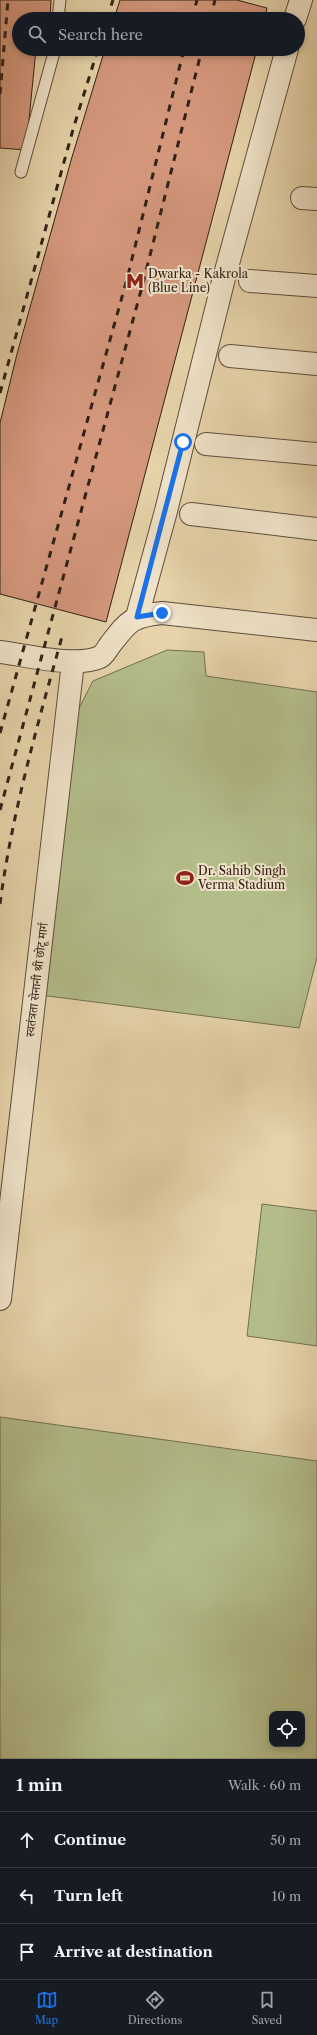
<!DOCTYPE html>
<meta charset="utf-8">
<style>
:root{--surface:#171b24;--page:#20242c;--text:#f1f3f6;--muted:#9ea1a6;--line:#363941;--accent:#1a73e8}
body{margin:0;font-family:"Libre Caslon Text","Noto Serif Devanagari",serif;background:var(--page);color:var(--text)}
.controls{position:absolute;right:12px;bottom:12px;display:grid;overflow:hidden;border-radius:8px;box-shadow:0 2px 6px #0003}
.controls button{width:36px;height:36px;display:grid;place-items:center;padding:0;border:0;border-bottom:1px solid var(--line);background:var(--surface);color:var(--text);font:20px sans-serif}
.stop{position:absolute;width:12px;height:12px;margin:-9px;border:3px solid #1a73e8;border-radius:50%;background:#fff}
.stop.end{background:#1a73e8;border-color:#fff;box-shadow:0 1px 4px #0008}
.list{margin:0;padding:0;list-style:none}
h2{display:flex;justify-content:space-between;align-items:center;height:52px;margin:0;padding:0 16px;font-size:17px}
h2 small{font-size:13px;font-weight:400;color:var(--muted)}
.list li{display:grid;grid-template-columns:26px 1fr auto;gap:12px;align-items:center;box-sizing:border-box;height:56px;padding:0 16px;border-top:1px solid var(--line)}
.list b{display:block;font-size:15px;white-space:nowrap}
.list em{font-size:13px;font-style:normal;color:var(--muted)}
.icon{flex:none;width:22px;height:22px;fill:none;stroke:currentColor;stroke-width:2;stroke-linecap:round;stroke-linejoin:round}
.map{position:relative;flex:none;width:317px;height:1759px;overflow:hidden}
.search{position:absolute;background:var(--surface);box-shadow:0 2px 6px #0003;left:12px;right:12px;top:12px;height:44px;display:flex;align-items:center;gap:10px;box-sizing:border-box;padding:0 14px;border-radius:22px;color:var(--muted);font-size:15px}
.sheet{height:220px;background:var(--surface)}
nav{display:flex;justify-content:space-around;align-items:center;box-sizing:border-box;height:56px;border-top:1px solid var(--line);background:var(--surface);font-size:11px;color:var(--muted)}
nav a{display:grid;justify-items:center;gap:2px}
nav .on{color:var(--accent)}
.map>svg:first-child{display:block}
.green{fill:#b3bd8a;stroke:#726f52;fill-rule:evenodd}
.building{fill:#d4977c;stroke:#322119}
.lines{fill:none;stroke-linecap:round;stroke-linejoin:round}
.service-casing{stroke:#5f4e3d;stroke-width:13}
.minor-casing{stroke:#5f4e3d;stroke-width:24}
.service{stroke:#efe2c8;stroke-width:11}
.minor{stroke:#efe2c8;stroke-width:22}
.rail{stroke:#322119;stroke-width:3;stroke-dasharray:7 7;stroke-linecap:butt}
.route{stroke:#1a73e8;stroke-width:5}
.labels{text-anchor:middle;stroke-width:4;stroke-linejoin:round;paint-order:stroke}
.poi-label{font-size:12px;fill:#322119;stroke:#efe2c8;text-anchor:start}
.street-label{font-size:12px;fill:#322119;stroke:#efe2c8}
</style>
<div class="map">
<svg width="317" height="1759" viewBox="0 0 317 1759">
<rect width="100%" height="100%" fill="#e6d3aa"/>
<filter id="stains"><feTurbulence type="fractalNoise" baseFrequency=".005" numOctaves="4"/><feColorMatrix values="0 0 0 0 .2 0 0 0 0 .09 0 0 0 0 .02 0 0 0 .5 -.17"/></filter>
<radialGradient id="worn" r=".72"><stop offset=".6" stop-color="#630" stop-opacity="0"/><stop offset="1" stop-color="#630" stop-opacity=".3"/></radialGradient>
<path class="green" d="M167 650 204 652 206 676 317 692V957L299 1028 40 995 77 712 93 681Z
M262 1204 317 1211V1346L247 1336Z
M0 1417 317 1461V1759H0ZM272 1714H302V1744H272Z"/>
<path class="building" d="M0 0H51L50 19H19V49H36L26 150 0 148Z
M120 0H237L267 8 265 19H114Z
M105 49H257L106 622 0 594V423L17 354 72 157Z"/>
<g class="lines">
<g class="service-casing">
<path id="service" d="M58 19 60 0
M21 172 55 49"/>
</g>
<g class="minor-casing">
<path id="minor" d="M295 19 301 0
M302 198 317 199
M250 281 317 286
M230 356 317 364
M206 444 317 454
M191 514 317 529
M137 617 166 511 224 278 287 49
M0 652C26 655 76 668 100 657 104 655 107 649 110 645 128 622 131 616 162 613L317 630
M0 1299 73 662"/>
</g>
<use href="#service" class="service"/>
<use href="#minor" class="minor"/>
<path class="rail" d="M107 19 113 0
M192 19 197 0
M210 19 215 0
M0 94 8 0
M0 393 74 126 98 49
M0 733 127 279 184 49
M0 810 143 283 202 49
M0 904C12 812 38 723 63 633"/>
</g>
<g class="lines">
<path class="route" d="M162 613 137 617 183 442"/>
</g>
<defs>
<g id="metro-bare" transform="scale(1.38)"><path d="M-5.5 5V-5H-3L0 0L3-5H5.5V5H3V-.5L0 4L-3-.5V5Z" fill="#8f2418" stroke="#efe2c8" stroke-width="2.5" paint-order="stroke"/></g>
<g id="stadium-bare" transform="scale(1.38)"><path d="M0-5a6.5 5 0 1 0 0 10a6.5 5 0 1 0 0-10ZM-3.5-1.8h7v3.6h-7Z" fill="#8f2418" stroke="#efe2c8" stroke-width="2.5" paint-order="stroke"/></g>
</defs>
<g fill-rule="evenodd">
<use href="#metro-bare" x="135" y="281"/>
<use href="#stadium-bare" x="185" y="878"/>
</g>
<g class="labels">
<g class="poi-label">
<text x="148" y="278">Dwarka - Kakrola<tspan x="148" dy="14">(Blue Line)</tspan></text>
<text x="198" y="875">Dr. Sahib Singh<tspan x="198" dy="14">Verma Stadium</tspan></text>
</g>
<g class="street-label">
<text transform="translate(37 980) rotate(-83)" y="4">स्वतंत्रता सेनानी श्री छोटू मार्ग</text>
</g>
</g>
<rect width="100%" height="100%" filter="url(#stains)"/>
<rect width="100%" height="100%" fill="url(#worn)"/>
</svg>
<div class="controls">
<button><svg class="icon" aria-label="locate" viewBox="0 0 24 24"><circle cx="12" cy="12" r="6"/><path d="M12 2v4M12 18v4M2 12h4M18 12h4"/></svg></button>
</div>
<div class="stop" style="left:183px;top:442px"></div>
<div class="stop end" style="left:162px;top:613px"></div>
<div class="search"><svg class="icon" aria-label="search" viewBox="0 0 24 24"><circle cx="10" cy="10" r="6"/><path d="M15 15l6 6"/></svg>Search here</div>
</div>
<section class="sheet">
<h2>1 min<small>Walk · 60 m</small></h2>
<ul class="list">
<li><svg class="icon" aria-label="ahead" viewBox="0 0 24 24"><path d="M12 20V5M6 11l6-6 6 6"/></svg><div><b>Continue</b></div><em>50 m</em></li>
<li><svg class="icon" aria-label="left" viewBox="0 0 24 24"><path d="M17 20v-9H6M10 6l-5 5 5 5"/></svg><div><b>Turn left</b></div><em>10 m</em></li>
<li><svg class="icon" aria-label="arrive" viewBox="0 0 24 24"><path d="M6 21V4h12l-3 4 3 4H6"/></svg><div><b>Arrive at destination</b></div></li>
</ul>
</section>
<nav>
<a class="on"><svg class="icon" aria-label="map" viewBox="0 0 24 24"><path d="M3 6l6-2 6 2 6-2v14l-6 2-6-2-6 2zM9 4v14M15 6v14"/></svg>Map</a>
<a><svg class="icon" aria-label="directions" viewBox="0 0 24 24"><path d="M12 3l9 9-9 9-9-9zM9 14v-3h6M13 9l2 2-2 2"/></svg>Directions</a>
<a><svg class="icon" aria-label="saved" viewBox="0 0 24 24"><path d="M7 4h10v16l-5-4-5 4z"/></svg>Saved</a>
</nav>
